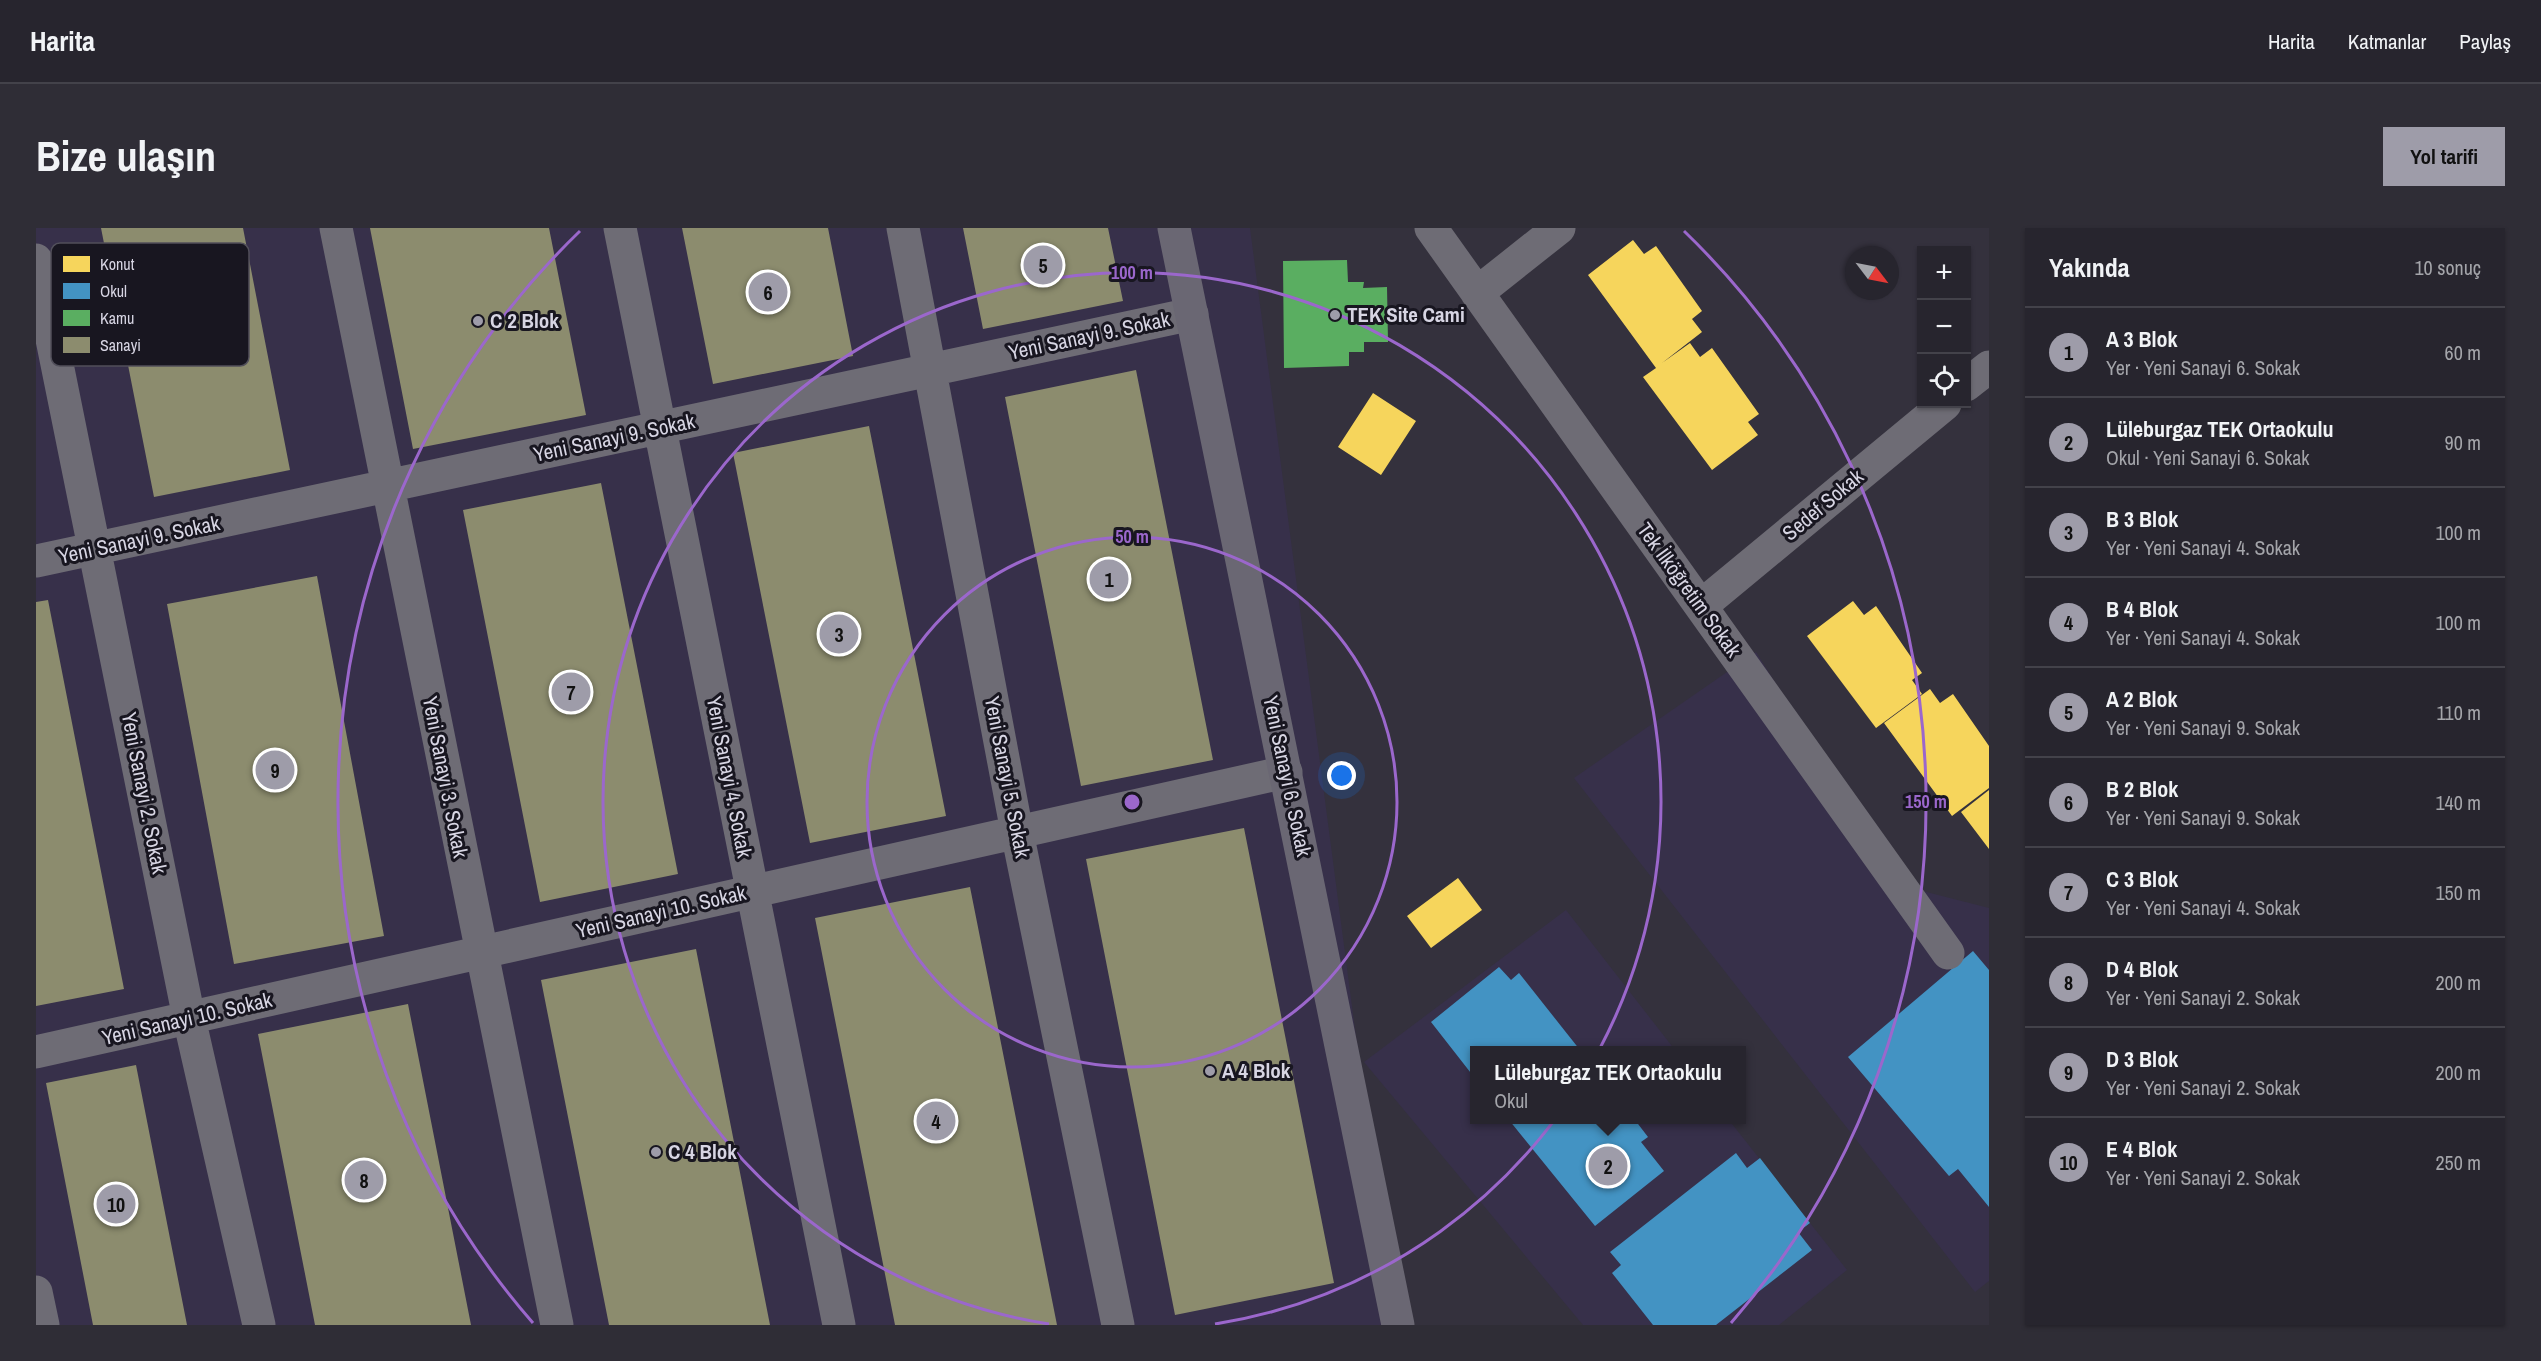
<!DOCTYPE html>
<html lang="tr">
<meta charset="utf-8">
<style>
:root{--surface:#27252e;--page:#2f2d36;--text:#f1f3f6;--muted:#a4a5aa;--line:#43424a;--accent:#9e9ca9}
body{margin:0;font-family:"Archivo Narrow",sans-serif;background:var(--page);color:var(--text)}
.controls{position:absolute;right:18px;top:18px;display:grid;overflow:hidden;border-radius:0px;box-shadow:0 2px 4px #0004}
.controls button{width:54px;height:54px;display:grid;place-items:center;padding:0;border:0;border-bottom:2px solid var(--line);background:var(--surface);color:var(--text);font:30px sans-serif}
.compass{position:absolute;left:1809px;top:18px;width:54px;height:54px;border-radius:50%;background:var(--surface);box-shadow:0 2px 4px #0004;rotate:122deg}
.you{position:absolute;left:1306px;top:548px;width:21px;height:21px;margin:-15px;border:4px solid #fff;border-radius:50%;background:#1a73e8;box-shadow:0 0 0 9px #1a73e833}
.badge{display:grid;place-items:center;width:39px;height:39px;border-radius:50%;background:var(--accent);color:#111;font-size:20px;font-weight:700}
.pin{position:absolute;translate:-50% -50%;border:3px solid #fff;box-shadow:0 2px 6px #0006}
.popup{position:absolute;left:1434px;top:818px;width:276px;height:78px;box-sizing:border-box;display:grid;place-content:center;border-radius:0px;background:var(--surface);filter:drop-shadow(0 2px 4px #0005);font-size:20px;white-space:nowrap;color:var(--muted)}
.popup b{font-size:22px;color:var(--text)}
.popup::after{content:'';position:absolute;left:50%;top:100%;margin-left:-12px;border:12px solid transparent;border-top-color:var(--surface)}
.list{margin:0;padding:0;list-style:none}
h2{display:flex;justify-content:space-between;align-items:center;height:78px;margin:0;padding:0 24px;font-size:26px}
h2 small{font-size:20px;font-weight:400;color:var(--muted)}
.list li{display:grid;grid-template-columns:39px 1fr auto;gap:18px;align-items:center;box-sizing:border-box;height:90px;padding:0 24px;border-top:2px solid var(--line)}
.list b{display:block;font-size:22px;white-space:nowrap}
.list p{margin:0;font-size:20px;white-space:nowrap;color:var(--muted)}
.list em{font-size:20px;font-style:normal;color:var(--muted)}
.icon{flex:none;width:33px;height:33px;fill:none;stroke:currentColor;stroke-width:2;stroke-linecap:round;stroke-linejoin:round}
.map{position:relative;flex:none;width:1953px;height:1097px;overflow:hidden;border-radius:0px}
header{display:flex;align-items:center;gap:36px;box-sizing:border-box;height:84px;padding:0 30px;background:var(--surface);border-bottom:2px solid var(--line)}
header strong{font-size:28px}
nav{display:flex;gap:33px;margin-inline-start:auto;font-size:21px}
.intro{display:flex;align-items:center;justify-content:space-between;box-sizing:border-box;height:144px;padding:0 36px}
h1{margin:0;font-size:42px}
.button{padding:15px 27px;border-radius:0px;background:var(--accent);color:#111;font-size:21px;font-weight:700}
main{display:flex;gap:36px;padding:0 36px}
aside{flex:1;background:var(--surface);border-radius:0px;box-shadow:0 2px 4px #0004}
.map>svg:first-child{display:block}
.built{fill:#37304a}
.homes{fill:#f6d55c}
.schools{fill:#4393c3}
.public{fill:#5aae61}
.industry{fill:#8c8c6e}
.lines{fill:none;stroke-linecap:round;stroke-linejoin:round}
.street{stroke:#6e6c75;stroke-width:33}
.secondary{stroke:#6a6773;stroke-width:33}
.ring{fill:none;stroke:#9b67cc;stroke-width:3}
.poi-dot{fill:#9e9ca9;stroke:#181620;stroke-width:2}
.labels{text-anchor:middle;stroke-width:6;stroke-linejoin:round;paint-order:stroke}
.poi-label{font-size:21px;font-weight:bold;fill:#d7d5e3;stroke:#181620;text-anchor:start}
.street-label{font-size:21px;fill:#d7d5e3;stroke:#181620}
.key{fill:#181620;stroke:#514f5a;stroke-width:1.5}
.key-label{font-size:16px;fill:#d7d5e3}
.centre{fill:#9b67cc;stroke:#181620;stroke-width:3}
.ring-label{font-size:18px;text-anchor:middle;font-weight:bold;fill:#9b67cc;stroke:#181620;stroke-width:6;stroke-linejoin:round;paint-order:stroke}
</style>
<header>
<strong>Harita</strong>
<nav><a>Harita</a><a>Katmanlar</a><a>Paylaş</a></nav>
</header>
<div class="intro"><h1>Bize ulaşın</h1><a class="button">Yol tarifi</a></div>
<main>
<div class="map">
<svg width="1953" height="1097" viewBox="0 0 1953 1097">
<rect width="100%" height="100%" fill="#34313d"/>
<path class="built" d="M0 0H1214L1320 809 1372 1097H0Z
M1720 424 1867 658 1953 680V1053L1939 1064 1538 550Z
M1530 682 1639 822H1438V892H1693L1811 1042 1743 1097H1547L1328 834Z"/>
<path class="homes" d="M1597 12 1608 26 1620 18 1666 83 1656 91 1666 104 1626 135 1654 115 1664 129 1676 120 1723 186 1712 194 1722 207 1676 242 1607 149 1620 140 1552 47Z
M1337 165 1380 193 1345 247 1302 219Z
M1817 373 1828 387 1840 378 1886 445 1876 452 1886 466 1840 500 1771 408Z
M1894 461 1904 475 1917 466 1953 518V560L1916 588 1848 495Z
M1953 562V621L1925 584Z
M1422 650 1446 682 1395 720 1371 688Z"/>
<path class="schools" d="M1937 723 1953 742V979L1922 941 1913 948 1812 829Z
M1463 739 1475 752 1483 745 1544 822H1438V849L1395 794Z
M1473 892H1599L1612 909 1605 914 1628 943 1559 998Z
M1700 925 1711 940 1724 930 1774 995 1762 1004 1776 1022 1680 1097H1617L1576 1045 1585 1037 1574 1024Z"/>
<path class="public" d="M1311 32 1312 54H1328L1327 60 1351 59 1352 114H1328V124H1313V138L1248 140 1247 33Z"/>
<path class="industry" d="M65 0H207L254 242 118 269Z
M334 0H513L550 187 377 221Z
M646 0H792L817 128 677 156Z
M927 0H1072L1087 73 947 101Z
M1100 142 1177 532 1045 558 969 169Z
M833 198 910 588 774 615 697 225Z
M565 255 642 646 504 674 427 282Z
M281 348 348 708 198 736 131 376Z
M12 372 88 761 0 778V374Z
M1208 600 1298 1055 1139 1087 1050 631Z
M934 659 1021 1097H859L779 690Z
M660 721 734 1097H573L505 752Z
M372 776 435 1097H279L222 806Z
M100 837 151 1097H57L10 855Z"/>
<g class="lines">
<path class="street" d="M300 0 521 1097
M584 0 803 1097
M867 0 981 604 1082 1097
M1395 0 1912 725
M0 32 153 790 223 1097
M1441 65 1523 0
M1930 157 1953 139
M0 333 1156 86
M1665 378 1909 176
M0 824 1250 544
M0 1064 7 1097"/>
<path class="secondary" d="M1138 0 1362 1097"/>
</g>
<g class="ring">
<circle cx="1096" cy="574" r="265"/>
<path d="M1013 1096A529 529 0 1 1 1179 1096"/>
<path d="M497 1095A794 794 0 0 1 544 3M1648 3A794 794 0 0 1 1695 1095"/>
</g>
<g class="poi-dot">
<circle cx="1299" cy="87" r="6"/>
<circle cx="442" cy="93" r="6"/>
<circle cx="1174" cy="843" r="6"/>
<circle cx="620" cy="924" r="6"/>
</g>
<g class="labels">
<g class="poi-label">
<text x="1311" y="94">TEK Site Cami</text>
<text x="454" y="100">C 2 Blok</text>
<text x="1186" y="850">A 4 Blok</text>
<text x="632" y="931">C 4 Blok</text>
</g>
<g class="street-label">
<text transform="translate(1053 108) rotate(-12)" y="7">Yeni Sanayi 9. Sokak</text>
<text transform="translate(578 210) rotate(-12)" y="7">Yeni Sanayi 9. Sokak</text>
<text transform="translate(1787 277) rotate(-40)" y="7">Sedef Sokak</text>
<text transform="translate(103 312) rotate(-12)" y="7">Yeni Sanayi 9. Sokak</text>
<text transform="translate(1653 362) rotate(54)" y="7">Tek İlköğretim Sokak</text>
<text transform="translate(1251 548) rotate(78)" y="7">Yeni Sanayi 6. Sokak</text>
<text transform="translate(409 549) rotate(79)" y="7">Yeni Sanayi 3. Sokak</text>
<text transform="translate(693 549) rotate(79)" y="7">Yeni Sanayi 4. Sokak</text>
<text transform="translate(971 549) rotate(79)" y="7">Yeni Sanayi 5. Sokak</text>
<text transform="translate(108 565) rotate(79)" y="7">Yeni Sanayi 2. Sokak</text>
<text transform="translate(625 684) rotate(-13)" y="7">Yeni Sanayi 10. Sokak</text>
<text transform="translate(151 791) rotate(-13)" y="7">Yeni Sanayi 10. Sokak</text>
</g>
</g>
<rect x="15" y="15" width="198" height="123" rx="9" class="key"/>
<rect x="27" y="28" width="27" height="16" fill="#f6d55c"/>
<rect x="27" y="55" width="27" height="16" fill="#4393c3"/>
<rect x="27" y="82" width="27" height="16" fill="#5aae61"/>
<rect x="27" y="109" width="27" height="16" fill="#8c8c6e"/>
<g class="key-label">
<text x="64" y="42">Konut</text>
<text x="64" y="69">Okul</text>
<text x="64" y="96">Kamu</text>
<text x="64" y="123">Sanayi</text>
</g>
<circle cx="1096" cy="574" r="9" class="centre"/>
<g class="ring-label">
<text x="1096" y="51">100 m</text>
<text x="1096" y="315">50 m</text>
<text x="1890" y="580">150 m</text>
</g>
</svg>
<div class="controls">
<button>+</button>
<button>−</button>
<button><svg class="icon" aria-label="locate" viewBox="0 0 24 24"><circle cx="12" cy="12" r="6"/><path d="M12 2v4M12 18v4M2 12h4M18 12h4"/></svg></button>
</div>
<svg class="compass" viewBox="-18 -18 36 36"><path d="M0-13l5 13h-10z" fill="#e53935"/><path d="M0 13l5-13h-10z" fill="#a4a5aa"/></svg>
<div class="you"></div>
<div class="pin badge" style="left:1073px;top:351px">1</div>
<div class="pin badge" style="left:1572px;top:938px">2</div>
<div class="popup"><b>Lüleburgaz TEK Ortaokulu</b>Okul</div>
<div class="pin badge" style="left:803px;top:406px">3</div>
<div class="pin badge" style="left:900px;top:893px">4</div>
<div class="pin badge" style="left:1007px;top:37px">5</div>
<div class="pin badge" style="left:732px;top:64px">6</div>
<div class="pin badge" style="left:535px;top:464px">7</div>
<div class="pin badge" style="left:328px;top:952px">8</div>
<div class="pin badge" style="left:239px;top:542px">9</div>
<div class="pin badge" style="left:80px;top:976px">10</div>
</div>
<aside>
<h2>Yakında<small>10 sonuç</small></h2>
<ul class="list">
<li><span class="badge">1</span><div><b>A 3 Blok</b><p>Yer · Yeni Sanayi 6. Sokak</p></div><em>60 m</em></li>
<li><span class="badge">2</span><div><b>Lüleburgaz TEK Ortaokulu</b><p>Okul · Yeni Sanayi 6. Sokak</p></div><em>90 m</em></li>
<li><span class="badge">3</span><div><b>B 3 Blok</b><p>Yer · Yeni Sanayi 4. Sokak</p></div><em>100 m</em></li>
<li><span class="badge">4</span><div><b>B 4 Blok</b><p>Yer · Yeni Sanayi 4. Sokak</p></div><em>100 m</em></li>
<li><span class="badge">5</span><div><b>A 2 Blok</b><p>Yer · Yeni Sanayi 9. Sokak</p></div><em>110 m</em></li>
<li><span class="badge">6</span><div><b>B 2 Blok</b><p>Yer · Yeni Sanayi 9. Sokak</p></div><em>140 m</em></li>
<li><span class="badge">7</span><div><b>C 3 Blok</b><p>Yer · Yeni Sanayi 4. Sokak</p></div><em>150 m</em></li>
<li><span class="badge">8</span><div><b>D 4 Blok</b><p>Yer · Yeni Sanayi 2. Sokak</p></div><em>200 m</em></li>
<li><span class="badge">9</span><div><b>D 3 Blok</b><p>Yer · Yeni Sanayi 2. Sokak</p></div><em>200 m</em></li>
<li><span class="badge">10</span><div><b>E 4 Blok</b><p>Yer · Yeni Sanayi 2. Sokak</p></div><em>250 m</em></li>
</ul>
</aside>
</main>
